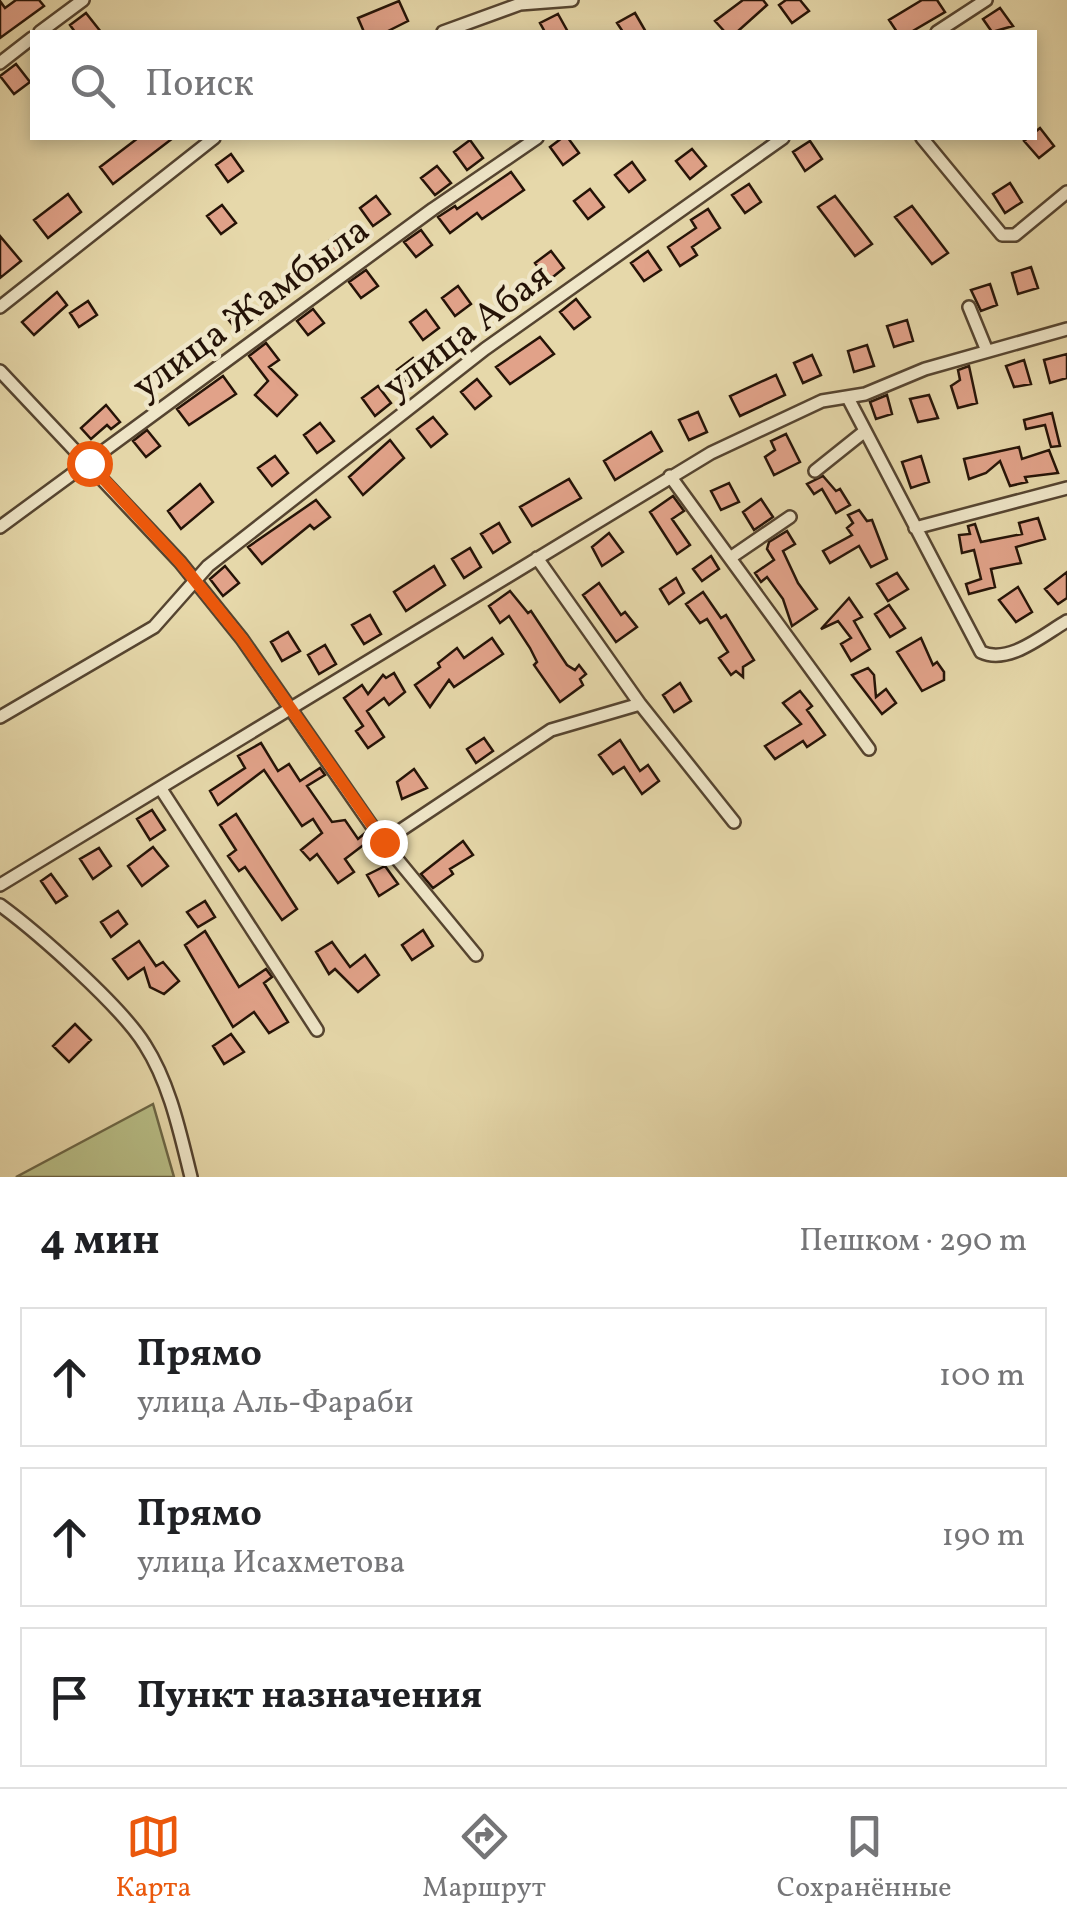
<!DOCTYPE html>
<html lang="ru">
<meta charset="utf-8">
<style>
:root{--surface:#fff;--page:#f6f6f6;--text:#202124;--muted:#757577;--line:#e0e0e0;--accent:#ea580c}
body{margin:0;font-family:Vollkorn,serif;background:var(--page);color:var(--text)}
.stop{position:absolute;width:30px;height:30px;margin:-22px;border:8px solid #ea580c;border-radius:50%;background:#fff}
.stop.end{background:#ea580c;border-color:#fff;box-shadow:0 2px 10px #0008}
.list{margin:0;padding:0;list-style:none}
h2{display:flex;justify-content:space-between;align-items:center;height:130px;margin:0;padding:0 40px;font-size:42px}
h2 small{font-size:32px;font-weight:400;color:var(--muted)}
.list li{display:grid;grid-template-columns:65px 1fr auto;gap:30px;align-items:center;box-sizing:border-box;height:140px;margin:0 20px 20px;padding:0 20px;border:2px solid var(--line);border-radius:0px}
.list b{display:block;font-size:38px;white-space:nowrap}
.list p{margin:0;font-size:32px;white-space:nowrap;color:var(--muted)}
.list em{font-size:32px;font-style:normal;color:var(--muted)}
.icon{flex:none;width:55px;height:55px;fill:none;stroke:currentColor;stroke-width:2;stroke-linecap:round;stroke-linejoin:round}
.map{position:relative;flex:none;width:1067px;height:1177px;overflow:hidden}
.search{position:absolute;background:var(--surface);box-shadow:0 5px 15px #0003;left:30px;right:30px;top:30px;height:110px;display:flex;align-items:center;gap:25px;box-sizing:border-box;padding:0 35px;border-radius:0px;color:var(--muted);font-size:38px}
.sheet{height:610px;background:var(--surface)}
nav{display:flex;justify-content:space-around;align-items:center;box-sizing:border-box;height:140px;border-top:2px solid var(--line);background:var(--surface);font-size:28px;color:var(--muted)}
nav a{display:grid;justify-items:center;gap:5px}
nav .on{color:var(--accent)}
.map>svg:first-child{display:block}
.green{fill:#b8be87;stroke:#6e6847;stroke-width:2.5}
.building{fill:#e1a289;stroke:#251307;stroke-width:2.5}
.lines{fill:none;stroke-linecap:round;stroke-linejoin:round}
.minor-casing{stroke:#554430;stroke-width:16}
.minor{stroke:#efe6c8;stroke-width:11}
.route{stroke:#ea580c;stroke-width:12}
.labels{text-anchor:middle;stroke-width:9;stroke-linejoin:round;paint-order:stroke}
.street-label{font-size:38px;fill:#251307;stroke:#efe6c8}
</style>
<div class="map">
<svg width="1067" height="1177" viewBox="0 0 1067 1177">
<rect width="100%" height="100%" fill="#e6d8aa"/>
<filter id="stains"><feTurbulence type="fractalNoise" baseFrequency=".002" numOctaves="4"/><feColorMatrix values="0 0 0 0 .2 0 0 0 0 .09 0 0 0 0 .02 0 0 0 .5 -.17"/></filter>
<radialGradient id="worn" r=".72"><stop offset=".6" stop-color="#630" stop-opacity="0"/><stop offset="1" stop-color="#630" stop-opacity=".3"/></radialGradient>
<path class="green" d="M153 1104 174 1177H16Z"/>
<path class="building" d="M16 0H39L44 6 0 38V1L5 8Z
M743 0H763L767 5 737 32H725L715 21Z
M786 0H800L809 11 792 23 779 5Z
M922 0H937L945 12 911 32H897L889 20Z
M399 1 408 21 386 32H364L358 18Z
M1000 8 1013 26 992 32 983 19Z
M86 13 101 32H75L70 25Z
M635 13 646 32H623L617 23Z
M558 14 568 32H545L540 23Z
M16 64 30 82 14 94 0 76Z
M1040 128 1054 146 1039 158 1024 141Z
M138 138H173L113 184 100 167Z
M562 138H568L579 153 563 165 550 147Z
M470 140 483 158 467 170 454 152Z
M810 141 822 159 805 171 793 152Z
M692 149 706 166 690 179 676 161Z
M231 154 243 171 228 182 216 165Z
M632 162 645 180 629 192 615 175Z
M437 166 451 183 435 195 421 178Z
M511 172 524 190 482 219 477 213 450 233 438 217 455 206 457 209Z
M1010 183 1022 202 1005 213 993 194Z
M749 184 761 202 745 213 732 195Z
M590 189 604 207 588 219 574 201Z
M68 194 81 212 48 238 34 220Z
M376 196 390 214 373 226 360 208Z
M835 196 872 244 855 256 818 207Z
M222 205 236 223 221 234 207 216Z
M912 206 948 253 932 264 895 217Z
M708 209 720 228 692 247 697 255 680 266 668 247 696 228 691 220Z
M421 230 432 245 416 257 404 242Z
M336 235 348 249 333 263 321 248Z
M0 236 21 261 0 278Z
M551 251 564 268 548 281 535 263Z
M648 251 661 270 644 281 631 263Z
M1031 267 1038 288 1018 294 1012 273Z
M366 270 378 286 361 298 349 282Z
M291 275 301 288 284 300 274 287Z
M990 284 997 305 981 311 971 290Z
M458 286 471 304 455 316 442 298Z
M57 292 67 305 34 335 22 322Z
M576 299 590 317 574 329 560 312Z
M88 301 97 315 79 327 70 313Z
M246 306 257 320 239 333 228 319Z
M313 309 324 323 308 335 297 321Z
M426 310 439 328 423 340 410 322Z
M907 320 913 341 894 347 887 326Z
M540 337 554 354 510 384 496 367Z
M266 343 279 360 269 367 297 395 277 416 255 395 268 381 249 356Z
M867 345 874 366 854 372 848 351Z
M1067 354V378L1050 383 1044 360Z
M812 355 821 375 803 383 794 363Z
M413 358 426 376 410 388 397 370Z
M1024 360 1031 384 1014 387 1006 366Z
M969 366 977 403 958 408 951 386 960 380 958 370Z
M776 375 785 395 740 416 730 396Z
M223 376 236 394 189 425 177 409Z
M477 379 491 396 475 409 461 392Z
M378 386 391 403 375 416 362 398Z
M887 395 892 414 876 419 870 402Z
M929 395 938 418 918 422 910 399Z
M106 405 120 422 111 429 107 425 91 439 81 428Z
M698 412 707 432 689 440 679 420Z
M1052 413 1060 446 1051 447 1045 425 1026 429 1024 420Z
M433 417 447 434 431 447 417 429Z
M320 423 334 441 317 453 304 435Z
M147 430 160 446 146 457 133 441Z
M651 432 662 451 615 480 604 461Z
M786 434 800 462 774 475 765 457 775 450 771 441Z
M390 440 404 458 363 495 349 477Z
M1019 447 1022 459 1049 450 1058 473 1025 477 1027 482 1010 486 1000 461 986 473 969 479 964 459Z
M275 456 288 473 272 486 258 468Z
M921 456 929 482 911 488 902 462Z
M823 476 836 491 840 489 850 505 836 513 822 489 814 494 807 484Z
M569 479 581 498 532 526 520 507Z
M729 483 739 502 721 510 711 491Z
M200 484 213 502 181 529 168 511Z
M673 496 684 511 672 519 690 545 677 554 650 512Z
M761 499 773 517 754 530 743 512Z
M316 500 330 517 314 529 310 525 262 564 248 547Z
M859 510 867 521 872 520 887 559 871 567 859 546 830 563 823 551 852 535 847 528 853 523 848 515Z
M1038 518 1045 539 1016 547 1021 563 991 569 995 587 969 594 966 584 981 579 974 550 962 553 959 535 970 534 968 526 975 524 981 542 1022 534 1019 523Z
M499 523 510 542 493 553 481 534Z
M787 531 795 544 783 551 798 583 817 609 792 626 783 599 767 577 761 582 755 573 774 560 767 549 769 542Z
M609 533 623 552 602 566 592 547Z
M470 548 481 567 464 578 452 559Z
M711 556 719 569 702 581 693 569Z
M225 566 239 583 223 596 210 579Z
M434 566 445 585 406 611 394 592Z
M1067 572V598L1058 604 1045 589Z
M897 573 908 589 888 601 877 584Z
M676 578 684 593 669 604 660 589Z
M599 583 621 615 625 612 637 627 616 642 583 595Z
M1018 587 1032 612 1016 622 999 600Z
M510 591 528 613 531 611 567 665 575 670 579 665 586 674 580 679 583 685 560 702 534 665 537 662 530 648 509 616 500 623 489 606Z
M703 592 721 618 726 615 754 660 743 667V677L736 671 731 675 719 658 728 652 707 619 700 623 686 604Z
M849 598 862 617 854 621 870 649 851 661 841 644 851 638 838 621 821 629Z
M889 605 905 628 890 637 875 614Z
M370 615 381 634 364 644 352 625Z
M288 632 300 651 282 661 271 642Z
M492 638 503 654 454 687 449 680 430 707 415 685 440 667 438 663 457 648 464 658Z
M921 638 933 665 937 662 944 672V680L922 691 897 652Z
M325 645 336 664 319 674 308 655Z
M868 668 874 675 876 697 886 689 896 703 882 714 852 675Z
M394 673 405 692 389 705 384 698 367 711 384 737 368 748 356 731 363 726 344 698 362 685 368 694 383 675 386 678Z
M680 683 691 701 674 712 663 695Z
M800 691 812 706 807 710 825 735 807 747 803 741 775 759 765 746 801 724 783 703Z
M484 738 493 751 476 763 467 749Z
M620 740 640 771 648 765 659 781 642 794 624 767 613 774 599 755Z
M261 743 278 771 289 764 300 781 320 768 325 775 307 786 332 822 345 820 358 839 365 833 370 840 345 859 354 872 338 883 317 854 310 860 301 850 322 833 313 819 302 826 264 770 218 805 210 791 245 768 238 756Z
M414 769 427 788 402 799 397 782Z
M152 810 165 830 150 840 137 819Z
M236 814 297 909 282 920 245 867 239 871 228 856 236 850 220 825Z
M463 841 473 855 450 869 453 874 433 888 421 874Z
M153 847 168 866 142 886 128 866Z
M99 848 111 866 93 879 80 859Z
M385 866 398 884 379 896 367 875Z
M51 874 67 896 56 903 41 881Z
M205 901 215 917 198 927 187 912Z
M118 911 127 924 111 937 101 922Z
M423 930 433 946 412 960 402 945Z
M205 931 239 987 266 969 272 977 264 983 288 1022 269 1033 254 1012 233 1027 185 945Z
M139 941 156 966 163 962 179 981 164 994 150 987 144 968 128 979 113 959Z
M332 942 350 967 365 955 379 975 358 992 335 969 329 974 316 952Z
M75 1024 91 1040 69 1062 53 1046Z
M231 1034 244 1052 224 1064 213 1046Z"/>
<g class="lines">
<g class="minor-casing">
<path id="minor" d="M40 32 83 0
M443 32 520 4 572 0
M937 32 986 0
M0 63 32 38
M922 138 1002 235H1015L1067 192
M0 307 214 138
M969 307 987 351
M0 371 180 562 242 639 383 842 476 955
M848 398 981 652C1009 665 1043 635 1067 621
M815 471 865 431
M670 476 869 749
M0 527 433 209 537 138
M915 528 1067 488
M537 558 640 704 734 822
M730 558 790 517
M0 717 154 627 208 566 485 349 783 138
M161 789 317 1030
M383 842 551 730 640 704
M0 885 711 453 822 401 865 394 925 369 1067 329
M0 905C37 932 122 1007 145 1045 170 1084 180 1133 191 1177"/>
</g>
<use href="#minor" class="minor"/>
</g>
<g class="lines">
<path class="route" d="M89 463 180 562 242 639 384 842"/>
</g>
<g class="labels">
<g class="street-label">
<text transform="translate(250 307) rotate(-36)" y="13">улица Жамбыла</text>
<text transform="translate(466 330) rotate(-37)" y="13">улица Абая</text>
</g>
</g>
<rect width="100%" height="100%" filter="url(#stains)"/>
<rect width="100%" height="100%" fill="url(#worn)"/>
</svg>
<div class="stop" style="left:89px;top:463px"></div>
<div class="stop end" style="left:384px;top:842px"></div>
<div class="search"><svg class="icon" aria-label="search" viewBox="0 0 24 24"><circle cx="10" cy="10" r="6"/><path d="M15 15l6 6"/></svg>Поиск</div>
</div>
<section class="sheet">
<h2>4 мин<small>Пешком · 290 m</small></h2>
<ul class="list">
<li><svg class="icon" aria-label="ahead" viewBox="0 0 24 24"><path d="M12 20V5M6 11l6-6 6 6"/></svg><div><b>Прямо</b><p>улица Аль-Фараби</p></div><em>100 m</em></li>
<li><svg class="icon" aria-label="ahead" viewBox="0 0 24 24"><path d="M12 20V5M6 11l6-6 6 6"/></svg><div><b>Прямо</b><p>улица Исахметова</p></div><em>190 m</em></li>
<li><svg class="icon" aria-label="arrive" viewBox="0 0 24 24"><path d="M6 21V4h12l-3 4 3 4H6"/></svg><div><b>Пункт назначения</b></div></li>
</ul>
</section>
<nav>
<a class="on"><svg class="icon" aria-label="map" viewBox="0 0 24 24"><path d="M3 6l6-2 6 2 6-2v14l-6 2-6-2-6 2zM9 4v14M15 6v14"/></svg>Карта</a>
<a><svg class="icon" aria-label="directions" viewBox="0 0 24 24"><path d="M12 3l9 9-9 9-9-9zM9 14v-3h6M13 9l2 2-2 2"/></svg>Маршрут</a>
<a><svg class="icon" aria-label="saved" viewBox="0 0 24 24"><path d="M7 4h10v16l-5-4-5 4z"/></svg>Сохранённые</a>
</nav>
